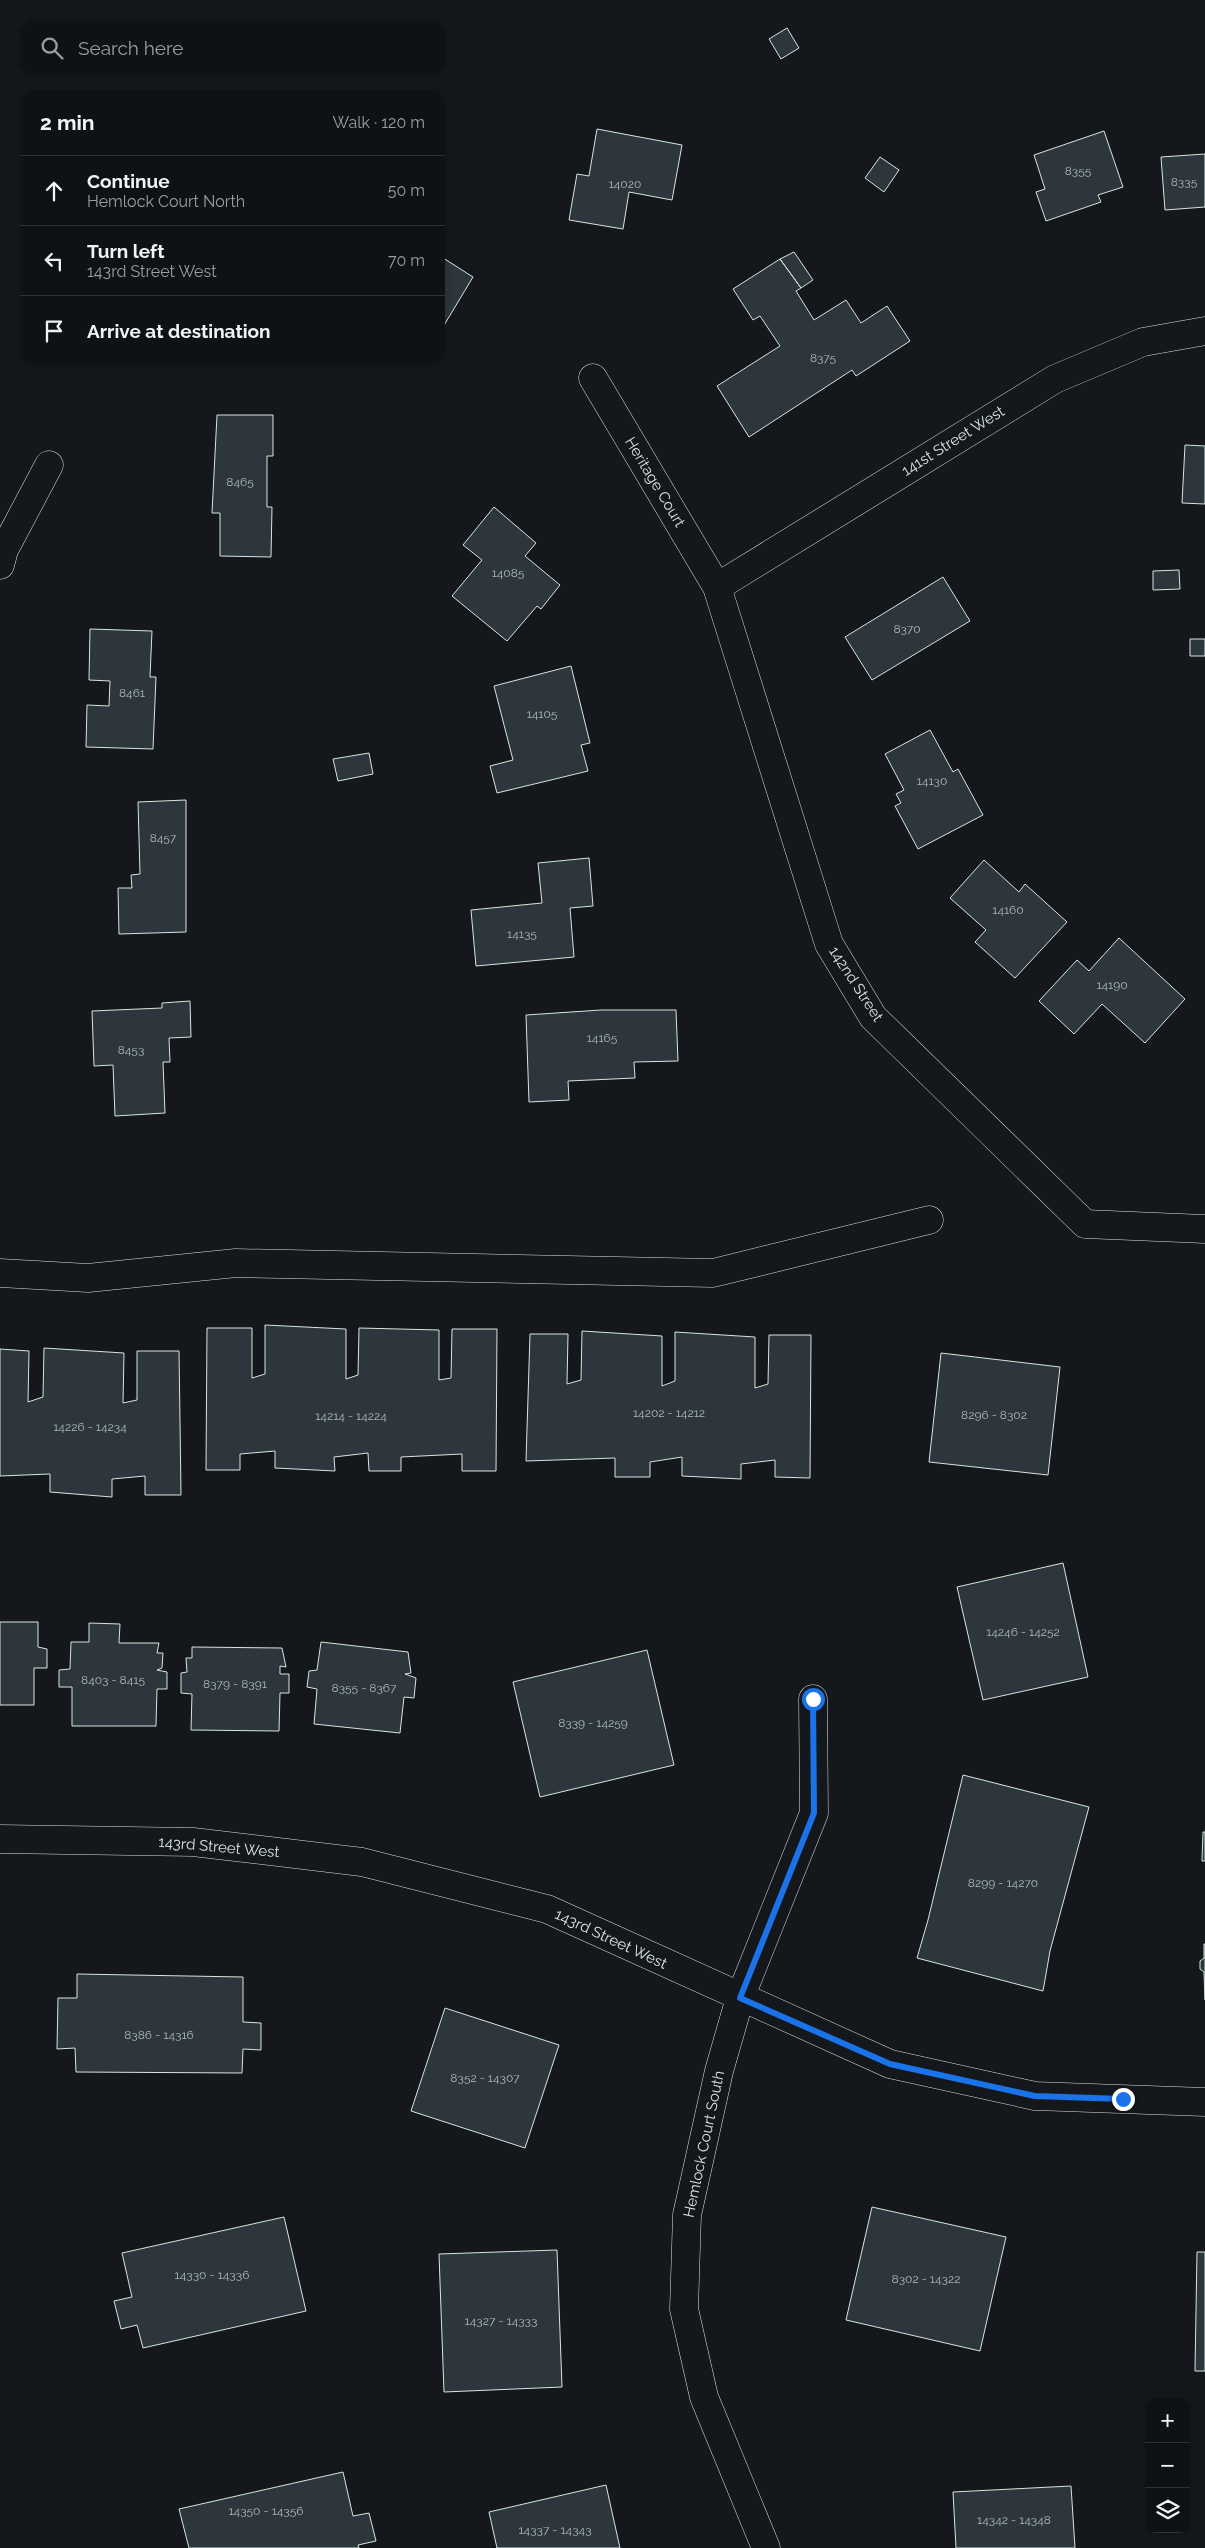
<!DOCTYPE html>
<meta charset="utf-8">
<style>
:root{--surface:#0f1215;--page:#1d2022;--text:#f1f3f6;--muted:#9b9ea0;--line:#2f3234}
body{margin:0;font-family:Raleway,sans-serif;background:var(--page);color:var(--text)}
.controls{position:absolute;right:15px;bottom:15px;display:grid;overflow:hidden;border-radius:10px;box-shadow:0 2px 8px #0003}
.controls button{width:45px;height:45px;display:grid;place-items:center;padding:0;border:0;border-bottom:1px solid var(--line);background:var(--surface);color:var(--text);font:25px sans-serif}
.stop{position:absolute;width:15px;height:15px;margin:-11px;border:4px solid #1a73e8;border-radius:50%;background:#fff}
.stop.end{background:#1a73e8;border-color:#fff;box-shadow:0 1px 5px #0008}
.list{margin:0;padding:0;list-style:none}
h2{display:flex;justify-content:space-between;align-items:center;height:65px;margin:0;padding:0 20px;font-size:21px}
h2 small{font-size:16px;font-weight:400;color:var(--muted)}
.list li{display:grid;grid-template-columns:32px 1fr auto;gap:15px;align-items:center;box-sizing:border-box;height:70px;padding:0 20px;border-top:1px solid var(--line)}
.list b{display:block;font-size:19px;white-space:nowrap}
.list p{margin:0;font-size:16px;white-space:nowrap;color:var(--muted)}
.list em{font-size:16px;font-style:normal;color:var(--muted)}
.icon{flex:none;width:28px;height:28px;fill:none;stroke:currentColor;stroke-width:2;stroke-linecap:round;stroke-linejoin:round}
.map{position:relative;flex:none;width:1205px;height:2548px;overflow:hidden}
.search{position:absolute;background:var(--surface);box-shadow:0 2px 8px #0003;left:20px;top:20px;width:425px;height:55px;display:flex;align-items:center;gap:12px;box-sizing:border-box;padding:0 18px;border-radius:15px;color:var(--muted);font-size:19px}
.panel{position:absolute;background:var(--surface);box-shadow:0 2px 8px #0003;left:20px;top:90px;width:425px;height:275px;border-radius:15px}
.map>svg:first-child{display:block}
.building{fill:#2c363c;stroke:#d8e6dc}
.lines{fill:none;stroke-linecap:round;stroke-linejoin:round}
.minor-casing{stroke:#d8e6dc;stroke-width:29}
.minor{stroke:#14181c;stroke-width:28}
.route{stroke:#1a73e8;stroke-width:6}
.labels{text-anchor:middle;stroke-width:4;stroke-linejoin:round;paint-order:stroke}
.number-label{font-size:12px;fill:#adbab4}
.street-label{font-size:15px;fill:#d8e6dc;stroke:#14181c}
</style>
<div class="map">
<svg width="1205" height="2548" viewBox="0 0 1205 2548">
<rect width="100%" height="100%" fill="#14181c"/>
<path class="building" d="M787 28 799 48 781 59 769 39Z
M597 129 682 145 672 200 629 192 623 229 569 220 577 174 589 176Z
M1104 131 1123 187 1098 195 1101 202 1046 221 1036 192 1045 189 1034 155Z
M1205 154V207L1165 210 1161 157Z
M880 157 899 170 884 192 865 178Z
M794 252 813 280 801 288 780 259Z
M440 256 473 277 440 332Z
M780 259 801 288 796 291 814 320 846 300 861 323 887 306 910 341 856 376 852 370 749 437 717 386 780 346 760 316 753 320 733 289Z
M217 415H273V456H267V507H272L271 557 220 556V513H212Z
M1185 445 1205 446V504L1182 503Z
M494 507 536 543 525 556 560 585 541 609 537 606 507 641 452 596 482 560 463 545Z
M1179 570 1180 589 1153 590V571Z
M943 577 970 621 872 680 845 637Z
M90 629 152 631 150 677H156L153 749 86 747 87 705 109 706 110 681 89 680Z
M1190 639H1205V656H1190Z
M571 666 590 743 581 745 588 771 497 793 490 766 513 760 494 686Z
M930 730 953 772 958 769 983 815 918 849 895 806 901 803 896 794 904 790 885 754Z
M369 753 373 774 338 781 333 759Z
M186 800V932L119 934 118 888H132L131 875 140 874 138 802Z
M589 858 593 906 570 908 574 957 476 966 471 910 542 903 538 863Z
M984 860 1019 892 1025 884 1067 922 1015 978 975 942 986 930 950 898Z
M1119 938 1185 999 1145 1043 1102 1004 1074 1034 1039 1001 1077 960 1089 971Z
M190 1001 191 1037 169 1038 170 1062H163L165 1113 115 1116 113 1065 94 1066 92 1011 162 1008V1003Z
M601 1010H676L678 1061 634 1062 635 1078 568 1081 569 1100 529 1102 526 1015Z
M265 1325 346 1329V1379L358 1375 359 1328 439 1330V1380L451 1378 452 1329H497L496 1471H462V1454L401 1457V1471H369L368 1453 334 1457 335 1471 275 1468V1451L240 1454V1470H206L207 1328H252V1378L265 1374Z
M582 1331 662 1336V1386L675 1381V1332L755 1337V1388L768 1384 769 1335H811L810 1478 775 1477V1460L741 1464V1479L682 1476V1457L650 1462V1477H615V1458L526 1461 530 1334H568L567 1384 581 1380Z
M44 1348 124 1353 123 1403 137 1400V1351H179L181 1495H145V1476L112 1479V1497L50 1492V1474L0 1476V1349L29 1351 28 1402 43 1397Z
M941 1353 1060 1367 1048 1475 929 1462Z
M1063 1563 1088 1677 983 1700 957 1587Z
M0 1622H38V1647L47 1649V1668H34V1705H0Z
M89 1623 120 1624 119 1643H159L157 1653H163L162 1668 157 1670 167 1672V1689H157L156 1726H72V1687H59V1670L70 1669 71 1642H89Z
M321 1642 408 1652 411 1673 405 1674 416 1678 414 1698 404 1697 400 1733 314 1724 317 1689 307 1687 309 1671 317 1670Z
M192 1647 282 1648 286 1667 280 1666V1674H289V1693H280L279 1731 191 1730 192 1694 181 1693V1673L187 1672 186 1658H192Z
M647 1650 674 1765 540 1797 513 1682Z
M963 1775 1089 1807 1050 1951 1043 1991 917 1958 928 1920Z
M1203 1832H1205V1861H1202Z
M1204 1944H1205V2000L1204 1972 1200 1969V1961L1204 1958Z
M77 1974 243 1977V2022L261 2023V2050L243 2049 242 2073 76 2072 75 2048 57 2049 58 1998H77Z
M445 2008 559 2045 525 2148 411 2111Z
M872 2207 1006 2237 980 2351 846 2320Z
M284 2217 306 2311 143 2348 137 2325 121 2329 114 2301 132 2297 122 2253Z
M557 2250 562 2387 444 2392 439 2254Z
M1197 2252H1205V2371H1195Z
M343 2472 353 2516 369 2513 376 2541 358 2545 359 2548H189L179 2509Z
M606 2485 620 2548H497L489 2512Z
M1071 2486 1075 2548H956L953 2492Z"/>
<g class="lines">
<g class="minor-casing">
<path id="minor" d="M593 378 717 587 829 944 873 1017 1085 1224 1205 1229
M0 565 4 550 49 465
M717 587 1055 379 1143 342 1205 331
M0 1273 88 1278 236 1263 713 1273 929 1220
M0 1839 193 1842 362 1862 547 1909 890 2064 1035 2096 1205 2102
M766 2548 704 2397 684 2309 687 2215 719 2071 740 1998 814 1813 813 1699"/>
</g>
<use href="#minor" class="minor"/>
</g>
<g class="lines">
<path class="route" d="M813 1699 814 1813 740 1998 890 2064 1035 2096 1123 2099"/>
</g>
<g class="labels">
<g class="number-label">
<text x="1078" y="175">8355</text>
<text x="1184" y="186">8335</text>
<text x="625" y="188">14020</text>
<text x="823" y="362">8375</text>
<text x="240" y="486">8465</text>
<text x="508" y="577">14085</text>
<text x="907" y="633">8370</text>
<text x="132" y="697">8461</text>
<text x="542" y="718">14105</text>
<text x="932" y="785">14130</text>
<text x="163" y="842">8457</text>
<text x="1008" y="914">14160</text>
<text x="522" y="938">14135</text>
<text x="1112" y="989">14190</text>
<text x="602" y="1042">14165</text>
<text x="131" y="1054">8453</text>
<text x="669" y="1417">14202 - 14212</text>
<text x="994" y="1419">8296 - 8302</text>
<text x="351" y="1420">14214 - 14224</text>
<text x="90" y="1431">14226 - 14234</text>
<text x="1023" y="1636">14246 - 14252</text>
<text x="113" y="1684">8403 - 8415</text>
<text x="235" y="1688">8379 - 8391</text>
<text x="364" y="1692">8355 - 8367</text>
<text x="593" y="1727">8339 - 14259</text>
<text x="1003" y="1887">8299 - 14270</text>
<text x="159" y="2039">8386 - 14316</text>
<text x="485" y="2082">8352 - 14307</text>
<text x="212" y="2279">14330 - 14336</text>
<text x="926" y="2283">8302 - 14322</text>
<text x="501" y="2325">14327 - 14333</text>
<text x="266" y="2515">14350 - 14356</text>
<text x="1014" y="2524">14342 - 14348</text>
<text x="555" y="2534">14337 - 14343</text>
</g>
<g class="street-label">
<text transform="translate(953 441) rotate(-32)" y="5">141st Street West</text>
<text transform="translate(655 482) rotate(59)" y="5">Heritage Court</text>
<text transform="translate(856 984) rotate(57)" y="5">142nd Street</text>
<text transform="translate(219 1847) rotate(5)" y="5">143rd Street West</text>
<text transform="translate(611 1939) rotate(25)" y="5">143rd Street West</text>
<text transform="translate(704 2144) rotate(-78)" y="5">Hemlock Court South</text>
</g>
</g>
</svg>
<div class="controls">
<button>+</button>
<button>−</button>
<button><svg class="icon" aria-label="layers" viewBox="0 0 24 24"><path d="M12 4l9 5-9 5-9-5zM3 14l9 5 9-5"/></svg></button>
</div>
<div class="stop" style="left:813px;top:1699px"></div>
<div class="stop end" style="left:1123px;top:2099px"></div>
<div class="search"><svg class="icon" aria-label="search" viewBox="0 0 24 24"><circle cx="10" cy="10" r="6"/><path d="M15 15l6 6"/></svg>Search here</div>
<section class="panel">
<h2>2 min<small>Walk · 120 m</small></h2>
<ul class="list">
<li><svg class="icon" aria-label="ahead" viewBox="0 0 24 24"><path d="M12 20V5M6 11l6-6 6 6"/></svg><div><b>Continue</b><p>Hemlock Court North</p></div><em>50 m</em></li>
<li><svg class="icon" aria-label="left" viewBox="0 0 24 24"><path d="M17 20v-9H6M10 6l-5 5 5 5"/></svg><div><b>Turn left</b><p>143rd Street West</p></div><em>70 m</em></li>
<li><svg class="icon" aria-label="arrive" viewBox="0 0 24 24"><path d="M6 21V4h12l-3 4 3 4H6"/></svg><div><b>Arrive at destination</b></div></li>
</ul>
</section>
</div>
